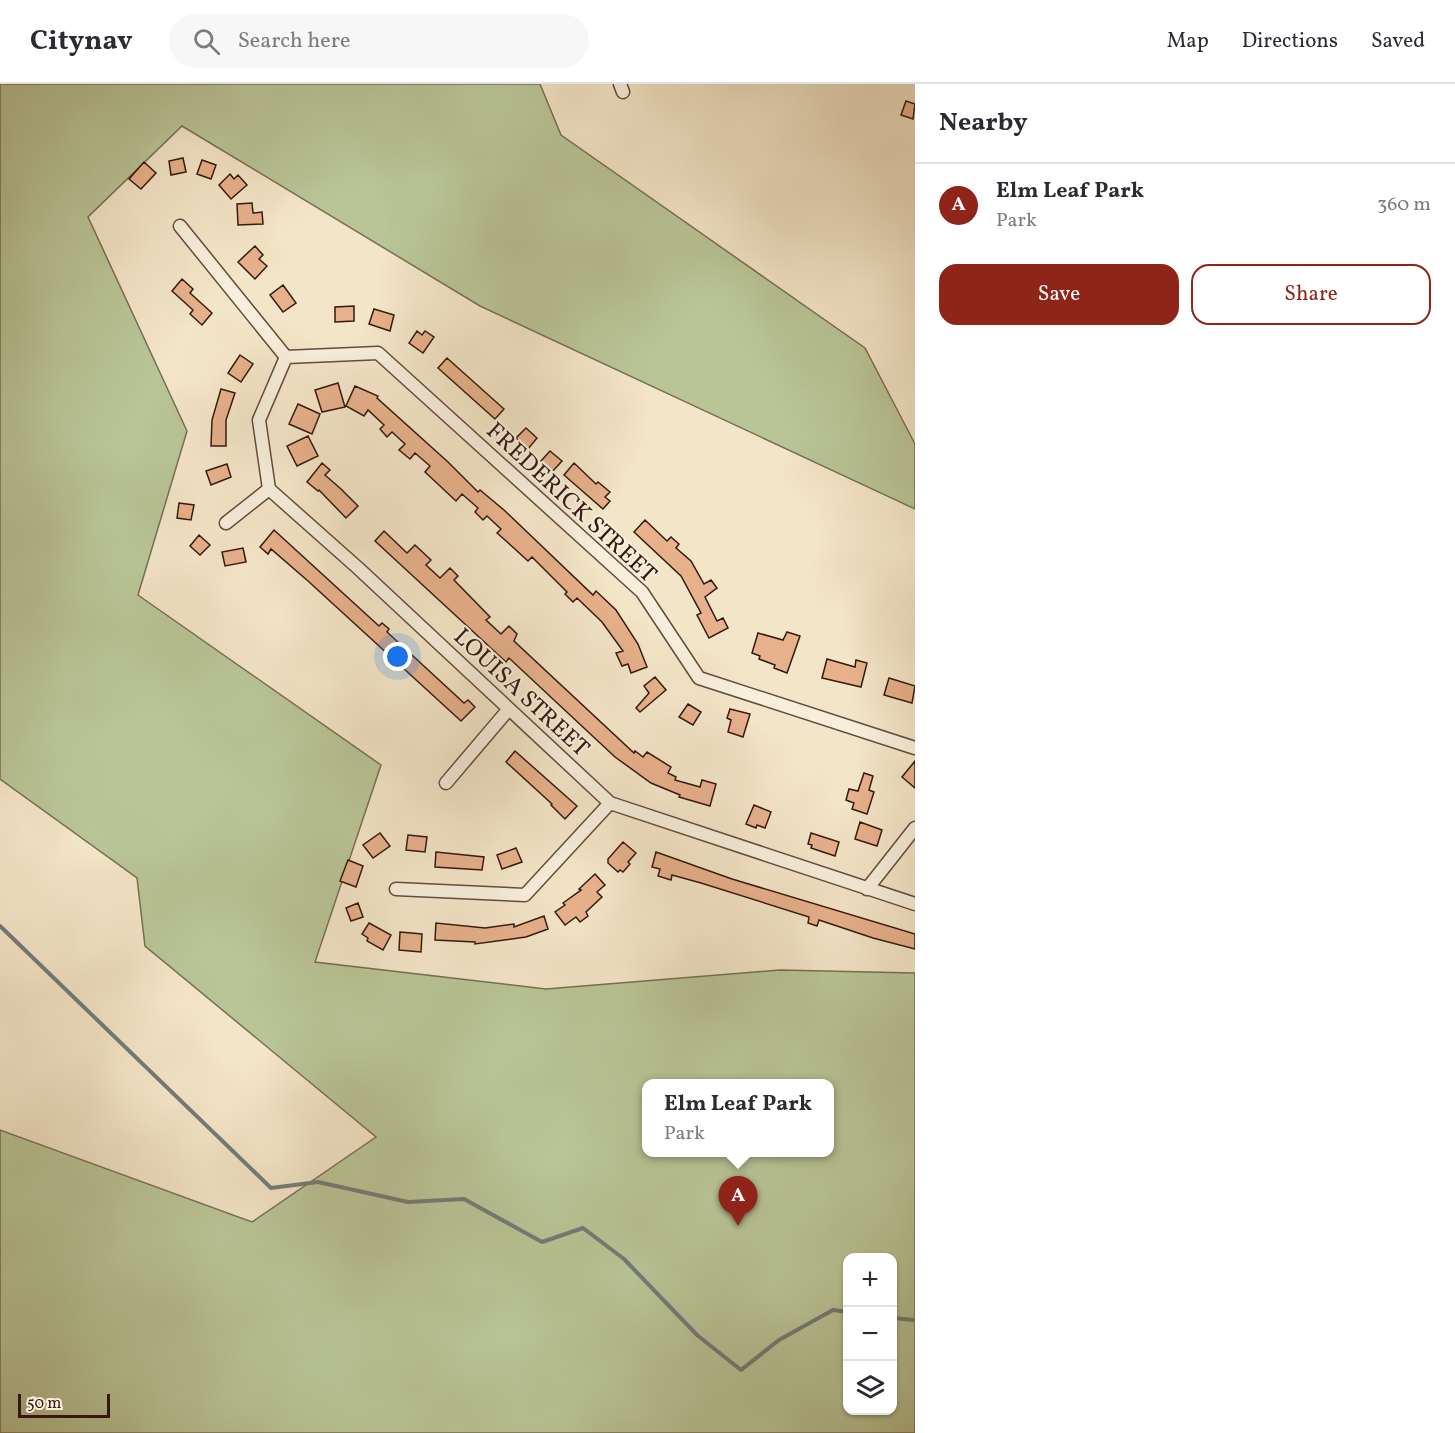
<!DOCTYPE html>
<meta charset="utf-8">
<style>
:root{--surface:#fff;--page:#f7f7f7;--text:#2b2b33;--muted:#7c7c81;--line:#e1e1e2;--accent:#8f2418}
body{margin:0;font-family:Vollkorn,serif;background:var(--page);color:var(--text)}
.controls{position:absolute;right:18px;bottom:18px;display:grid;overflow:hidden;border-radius:12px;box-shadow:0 2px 4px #0004}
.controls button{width:54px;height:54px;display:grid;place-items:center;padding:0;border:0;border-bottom:2px solid var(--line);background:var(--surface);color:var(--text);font:30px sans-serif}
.scale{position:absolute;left:18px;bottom:15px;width:92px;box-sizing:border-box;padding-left:6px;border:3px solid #35190f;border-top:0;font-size:16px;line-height:21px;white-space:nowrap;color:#35190f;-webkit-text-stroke:4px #f7eedb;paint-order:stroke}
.you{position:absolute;left:398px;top:573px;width:21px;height:21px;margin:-15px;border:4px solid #fff;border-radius:50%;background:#1a73e8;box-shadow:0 0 0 9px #1a73e833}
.badge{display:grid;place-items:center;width:39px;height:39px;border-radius:50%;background:var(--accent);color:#fff;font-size:20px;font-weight:700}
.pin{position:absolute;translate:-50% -50px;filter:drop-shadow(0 2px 3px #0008)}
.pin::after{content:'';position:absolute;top:32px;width:21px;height:18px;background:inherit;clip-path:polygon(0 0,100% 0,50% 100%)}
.popup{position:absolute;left:642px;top:995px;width:192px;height:78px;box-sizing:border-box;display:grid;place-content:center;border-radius:12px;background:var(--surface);filter:drop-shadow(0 2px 4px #0005);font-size:20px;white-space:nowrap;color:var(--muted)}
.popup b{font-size:22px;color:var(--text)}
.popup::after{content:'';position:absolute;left:50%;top:100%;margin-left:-12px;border:12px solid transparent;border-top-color:var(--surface)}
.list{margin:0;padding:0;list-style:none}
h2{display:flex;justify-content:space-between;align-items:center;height:78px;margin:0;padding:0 24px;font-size:26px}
h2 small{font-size:20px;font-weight:400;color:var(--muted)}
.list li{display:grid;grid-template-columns:39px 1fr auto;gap:18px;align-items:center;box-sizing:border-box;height:84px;padding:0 24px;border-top:2px solid var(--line)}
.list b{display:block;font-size:22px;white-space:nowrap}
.list p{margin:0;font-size:20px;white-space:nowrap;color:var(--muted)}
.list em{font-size:20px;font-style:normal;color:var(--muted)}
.actions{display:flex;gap:12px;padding:18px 24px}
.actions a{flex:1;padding:14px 0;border:2px solid var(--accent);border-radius:18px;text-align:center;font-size:21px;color:var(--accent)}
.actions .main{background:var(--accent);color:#fff}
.icon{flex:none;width:33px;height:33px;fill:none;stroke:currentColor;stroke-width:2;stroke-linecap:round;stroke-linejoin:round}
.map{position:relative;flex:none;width:915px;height:1349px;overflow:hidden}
header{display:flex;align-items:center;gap:36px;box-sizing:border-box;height:84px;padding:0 30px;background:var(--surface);border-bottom:2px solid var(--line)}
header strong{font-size:28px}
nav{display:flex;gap:33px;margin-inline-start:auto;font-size:21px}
.search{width:420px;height:54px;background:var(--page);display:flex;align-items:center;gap:15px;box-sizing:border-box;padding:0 21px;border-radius:33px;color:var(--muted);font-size:22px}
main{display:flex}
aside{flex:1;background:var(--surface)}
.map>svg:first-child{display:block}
.green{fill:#b9c597;stroke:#776f53;stroke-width:1.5;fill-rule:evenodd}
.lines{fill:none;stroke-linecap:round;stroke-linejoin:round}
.stream{stroke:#747b77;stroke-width:4}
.building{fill:#e7b18b;stroke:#35190f;stroke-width:1.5}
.minor-casing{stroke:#644c3d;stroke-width:15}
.minor{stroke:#f7eedb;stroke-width:12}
.labels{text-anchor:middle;stroke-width:4.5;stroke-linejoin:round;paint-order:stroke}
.street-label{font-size:24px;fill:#35190f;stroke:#f7eedb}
</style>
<header>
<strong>Citynav</strong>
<div class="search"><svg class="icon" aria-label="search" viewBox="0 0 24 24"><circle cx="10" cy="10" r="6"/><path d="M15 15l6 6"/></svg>Search here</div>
<nav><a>Map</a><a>Directions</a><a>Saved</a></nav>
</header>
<main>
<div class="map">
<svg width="915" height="1349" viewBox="0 0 915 1349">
<rect width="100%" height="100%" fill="#f3e5c7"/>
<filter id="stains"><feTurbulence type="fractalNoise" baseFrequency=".00333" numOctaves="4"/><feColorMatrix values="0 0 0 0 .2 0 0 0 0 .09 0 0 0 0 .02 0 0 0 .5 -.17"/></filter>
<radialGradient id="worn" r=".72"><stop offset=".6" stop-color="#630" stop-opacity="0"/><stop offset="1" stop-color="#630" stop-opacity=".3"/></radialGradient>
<path class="green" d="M0 0H540L561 51 865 264 915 360V425L480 222 182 42 88 133 187 347 138 511 381 681 315 878 546 905 780 886 915 889V1349H0V1046L252 1138 376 1053 145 862 137 794 0 695ZM646 1000H830V1068H646ZM848 1174H892V1326H848Z"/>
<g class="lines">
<path class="stream" d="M0 842 271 1104 318 1098 408 1118 464 1115 542 1158 583 1144 624 1175 697 1251 741 1286 779 1256 833 1226 848 1228
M892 1234 915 1236"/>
</g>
<path class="building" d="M906 17 915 20 913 35 901 31Z
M183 74 186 88 171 91 169 77Z
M202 76 216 81 211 95 197 90Z
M144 78 156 89 141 105 129 95Z
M230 90 234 95 238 91 247 101 231 115 219 101Z
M252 119 253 129 262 128 263 140 238 141 237 120Z
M255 162 263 171 259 175 267 182 255 195 238 178Z
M182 195 193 205 190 209 212 229 202 241 190 230 193 226 172 207Z
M283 201 296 219 283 228 270 211Z
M354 222V237L335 238V223Z
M374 225 394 231 390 247 369 240Z
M417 247 422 251 425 247 434 253 423 269 409 259Z
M240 271 253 280 241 298 228 289Z
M447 274 504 325 495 335 438 284Z
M338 299 345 323 322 328 315 306Z
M355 302 378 312 377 314 448 378 478 408 480 406 504 426 593 511 596 507 616 526 638 560 647 583 631 589 628 580 622 582 616 569 623 567 602 538 577 514 573 518 565 510 567 508 532 473 528 477 505 456 497 449 501 445 487 432 483 436 475 428 478 424 462 410 456 417 425 388 430 382 415 369 410 375 399 366 405 360 392 348 387 353 380 345 384 341 368 326 364 332 346 322Z
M221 305 235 309 226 336V362H211L212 336Z
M298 320 320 330 312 350 289 340Z
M526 344 537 354 528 365 516 354Z
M308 352 318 372 297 382 287 362Z
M550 367 562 377 552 388 541 377Z
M322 379 330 386 325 391 341 405 358 422 346 434 319 406 318 407 307 398Z
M574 379 596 400 598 398 610 408 605 413 610 417 603 425 564 391Z
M227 380 231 393 211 401 206 387Z
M179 419 194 421 191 436 177 434Z
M645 436 667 457 671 453 679 460 676 464 691 477 704 500 711 496 717 504 705 513 717 537 723 534 728 544 709 554 697 531 701 529 681 492 634 448Z
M274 446 379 542 382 539 389 545 387 548 464 619 468 616 475 623 461 637 308 497 271 465 268 470 260 463Z
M384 447 407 469 415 461 431 476 426 481 440 494 450 484 458 492 454 496 490 533 486 536 501 550 509 542 517 550 514 557 634 669 635 667 643 673 647 668 671 683 668 689 676 693 675 696 700 703 702 696 716 700 710 722 679 713 680 711 651 699 615 673 509 574 506 578 375 457Z
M199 451 210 461 200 471 190 462Z
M243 464 246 478 225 482 222 468Z
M787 548 800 552 787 589 774 584 775 581 759 575 760 572 752 569 758 549 783 556Z
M827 575 855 583 856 576 867 579 861 603 822 594Z
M655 593 666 606 640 628 636 624 649 609 644 602Z
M889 594 915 602 912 619 884 611Z
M688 620 701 628 693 641 679 633Z
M730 625 750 630 743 653 728 648 731 636 727 634Z
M515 667 577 722 565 735 551 721 552 720 506 678Z
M915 677V704L902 693Z
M864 689 873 692 869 706 874 708 867 730 852 725 854 719 846 716 849 705 858 707Z
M754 721 771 728 765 744 757 741 756 744 746 740Z
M860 738 882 746 877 762 855 755Z
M380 749 390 762 373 774 363 761Z
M811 749 839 758 835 772 811 764 812 761 808 760Z
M408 751 427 753 425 768 406 766Z
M623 758 636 769 628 778 630 780 623 788 620 786 618 788 608 779V775Z
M516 764 522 778 502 785 497 771Z
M436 768 484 773 482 786 435 783Z
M656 768 732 795 915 850V865L873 854 819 836 817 842 808 839 809 833 701 799 672 791 671 796 658 792 660 785 652 783Z
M348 776 363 782 356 803 340 797Z
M595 790 605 801 597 808 602 813 586 828 588 832 580 838 576 833 565 841 555 828 565 821 563 819 581 806 579 805Z
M358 819 363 833 351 837 346 824Z
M544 832 548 845 526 853 475 860V858L435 856 436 839 485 844 514 840V843Z
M369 839 391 851 383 866 367 857 368 854 362 850Z
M400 848 422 850 421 868 399 866Z"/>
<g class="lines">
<g class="minor-casing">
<path id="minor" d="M620 0 623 8
M180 142 286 273
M286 273 259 336 269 405 358 484 610 719 915 820
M286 273 378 269 642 508 699 594 915 664
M226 439 269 405
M446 699 508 626
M396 805 525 811 610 719
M867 805 915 744"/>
</g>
<use href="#minor" class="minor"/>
</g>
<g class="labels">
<g class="street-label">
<text transform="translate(572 418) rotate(43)" y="8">FREDERICK STREET</text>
<text transform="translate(522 608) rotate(43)" y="8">LOUISA STREET</text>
</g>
</g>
<rect width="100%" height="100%" filter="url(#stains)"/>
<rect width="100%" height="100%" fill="url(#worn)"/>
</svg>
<div class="controls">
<button>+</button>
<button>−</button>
<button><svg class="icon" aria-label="layers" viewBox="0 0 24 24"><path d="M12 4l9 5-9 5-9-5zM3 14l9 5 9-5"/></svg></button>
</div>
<div class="scale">50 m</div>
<div class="you"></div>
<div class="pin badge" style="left:738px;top:1142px">A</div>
<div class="popup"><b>Elm Leaf Park</b>Park</div>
</div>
<aside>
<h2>Nearby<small></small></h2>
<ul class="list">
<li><span class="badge">A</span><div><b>Elm Leaf Park</b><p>Park</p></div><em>360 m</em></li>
</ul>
<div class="actions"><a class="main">Save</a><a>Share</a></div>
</aside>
</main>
